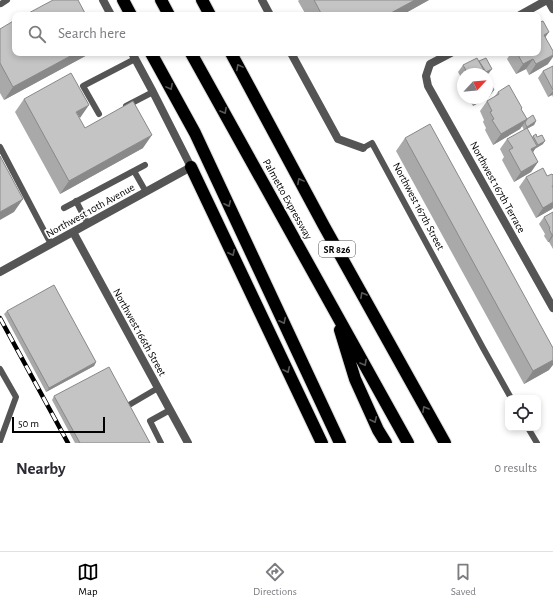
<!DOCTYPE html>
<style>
:root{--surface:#fff;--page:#f2f2f3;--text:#2b2b33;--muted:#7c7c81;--line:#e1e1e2;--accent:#000}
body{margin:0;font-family:"Alegreya Sans",sans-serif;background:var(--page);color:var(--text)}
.controls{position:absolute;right:12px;bottom:12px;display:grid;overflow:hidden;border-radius:8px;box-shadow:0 2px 6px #0003}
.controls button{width:36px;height:36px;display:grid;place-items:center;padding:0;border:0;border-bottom:1px solid var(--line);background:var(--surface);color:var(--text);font:20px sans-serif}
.compass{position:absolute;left:457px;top:68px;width:36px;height:36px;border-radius:50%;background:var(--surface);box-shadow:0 2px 6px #0003;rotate:64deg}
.scale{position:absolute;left:12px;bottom:10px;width:93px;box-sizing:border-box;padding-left:4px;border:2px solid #000;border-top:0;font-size:11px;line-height:14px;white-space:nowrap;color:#000;-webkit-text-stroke:3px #fff;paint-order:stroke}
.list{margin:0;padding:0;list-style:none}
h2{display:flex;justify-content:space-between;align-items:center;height:52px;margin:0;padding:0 16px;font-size:17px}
h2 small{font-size:13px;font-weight:400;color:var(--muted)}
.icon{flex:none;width:22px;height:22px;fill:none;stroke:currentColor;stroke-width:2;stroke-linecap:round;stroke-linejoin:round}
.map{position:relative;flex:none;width:553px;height:443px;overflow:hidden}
.search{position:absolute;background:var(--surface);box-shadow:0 2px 6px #0003;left:12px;right:12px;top:12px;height:44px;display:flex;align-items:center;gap:10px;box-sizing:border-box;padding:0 14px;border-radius:8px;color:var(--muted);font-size:15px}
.sheet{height:108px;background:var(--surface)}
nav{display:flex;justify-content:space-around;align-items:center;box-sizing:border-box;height:56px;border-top:1px solid var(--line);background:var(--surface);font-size:11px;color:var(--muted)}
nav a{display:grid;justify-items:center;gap:2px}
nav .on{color:var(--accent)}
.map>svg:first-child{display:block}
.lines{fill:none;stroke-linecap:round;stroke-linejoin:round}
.motorway-casing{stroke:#dbdbdb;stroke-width:14}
.service{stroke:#555;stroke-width:6}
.minor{stroke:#555;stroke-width:8}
.motorway{stroke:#000;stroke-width:12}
.rail-casing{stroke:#000;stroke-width:4.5}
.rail{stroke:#fff;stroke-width:3;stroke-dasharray:9;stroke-linecap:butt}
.wall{fill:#a9a9a9}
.shaded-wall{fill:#898989}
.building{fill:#c4c4c4;stroke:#898989}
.oneway{stroke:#595959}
.labels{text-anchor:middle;stroke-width:3.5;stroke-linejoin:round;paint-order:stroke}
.shield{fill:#fff;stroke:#4c4c4c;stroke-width:1}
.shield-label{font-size:10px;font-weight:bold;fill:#000}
.street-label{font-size:11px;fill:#000;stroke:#fff}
</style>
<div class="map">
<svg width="553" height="443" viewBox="0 0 553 443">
<rect width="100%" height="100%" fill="#fff"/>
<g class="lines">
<g class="motorway-casing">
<path id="motorway" d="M123 0 131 15
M161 0 169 15
M202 0 210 15
M151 53 195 133 340 443
M191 53 408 443
M231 53 324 226 445 443
M191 167 322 443
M340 330 355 379 378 430 386 443"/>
</g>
<path class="service" d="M1 4 7 0
M126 106 153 92
M99 114 83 86 135 59
M0 147 51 244
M363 148 372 143 483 348 511 398
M134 171 146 192
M76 201 88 224
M64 208 145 165
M0 369 16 397 0 441
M129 405 158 388
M528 428 537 443
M161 443 150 421 170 410"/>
<path class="minor" d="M103 0 111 15
M262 0 270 15
M548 0 553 9
M520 15 547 0
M291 53 338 139 363 148
M451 53 430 64 426 76 428 86 553 308
M73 232 188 443
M0 272 191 167 153 92 132 53"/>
<use href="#motorway" class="motorway"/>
<g class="rail-casing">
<path id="rail" d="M0 318 68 443"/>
</g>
<use href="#rail" class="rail"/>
</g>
<path class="wall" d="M299 0H429L402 15H306L298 1Z
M0 29 91 53 4 100 0 93Z
M546 37 548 64 529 75 526 69 516 74 507 59 511 53H538Z
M479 61 489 73 487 74H463V81L458 72 463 65 479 62Z
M553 66V97L552 95 548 97 538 78 543 71Z
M463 82V89L461 85Z
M494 90 489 97 473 106 468 98H487Z
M498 92 522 108 521 109 527 119 536 121 534 125 527 129 532 137 533 136 537 137 543 144 535 148 533 152 538 162 531 172 514 182 502 160 504 157 500 149 507 139 524 130 522 126 520 129 493 145 485 130 486 128 483 122 484 120 480 111 487 101 494 97Z
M24 99 85 128 143 148 60 194 15 112Z
M405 138 549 370 524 384 396 151Z
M526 177 552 209 536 218 519 187Z
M553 212V249L549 242H548L544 236 545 234 539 224 544 217Z
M7 311 96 362 94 366 46 392 4 314Z
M54 396 150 443H75L52 400Z"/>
<path class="shaded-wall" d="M415 0H429L402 15H387Z
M549 32 542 42 544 35Z
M76 53H91L4 100 13 87Z
M553 55V57L548 64 529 75 536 64Z
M533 59 526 69 516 74 523 64Z
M492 69 489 73 487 74H485L486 72Z
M494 90 489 97 473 106 477 99 480 98H487V94Z
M553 91V94L552 95 548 97Z
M89 105 80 118 76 112Z
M527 119 520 129 493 145 501 134Z
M536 121 534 125 524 130 527 127Z
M152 135 143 148 60 194 69 181Z
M545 141 543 144 535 149 538 145Z
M537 146 530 157 531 149Z
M538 162 531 172 514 182 521 172Z
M23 199 14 212 0 220V212Z
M553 202V208L552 209 536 218 543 208Z
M552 235H553V236L549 242H548Z
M553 360V365L549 370 524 384 533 371Z
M96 362 94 366 46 392 49 388Z"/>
<path class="building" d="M53 0H78L86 15H25Z
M314 0H415L387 15H322Z
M15 20V53H76L13 87 0 63V29Z
M543 21 549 32 544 35 553 51V55L536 64 533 59 523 64 517 53H538V23Z
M477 58 486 74H468L463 65Z
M486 58 492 69 486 72 479 61Z
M553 66V90L543 71Z
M71 73 89 105 76 112 85 128 133 101 152 135 69 181 24 99Z
M487 77 494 90 487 94Z
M509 85 522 108 521 109 527 119 501 134 492 120 494 119 490 112 492 111 487 101 499 94 498 92Z
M533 115 536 121 527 127 525 123 527 119Z
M430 124 553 348V360L533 371 405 138Z
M527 128 537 146 531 149 538 162 521 172 509 150 513 148 507 139Z
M536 134 537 137 542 135 545 141 538 145 533 136Z
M0 156 23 199 0 212Z
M543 168 547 176 552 174 553 175V186H552L553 188V202L543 208 526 177Z
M553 212V235H552L549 229 550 228 544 217Z
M54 285 96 362 49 388 7 311Z
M109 367 150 443H80L54 396Z"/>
<defs><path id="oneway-chevron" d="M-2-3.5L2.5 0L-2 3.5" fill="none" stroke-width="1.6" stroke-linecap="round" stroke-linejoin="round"/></defs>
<g class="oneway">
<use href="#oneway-chevron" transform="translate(239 67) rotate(-118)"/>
<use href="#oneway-chevron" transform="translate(170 87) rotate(62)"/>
<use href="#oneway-chevron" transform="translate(224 111) rotate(61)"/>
<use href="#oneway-chevron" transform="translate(300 181) rotate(-118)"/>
<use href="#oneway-chevron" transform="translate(228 204) rotate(65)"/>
<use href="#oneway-chevron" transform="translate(232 253) rotate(65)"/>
<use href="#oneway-chevron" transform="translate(363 295) rotate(-119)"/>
<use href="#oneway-chevron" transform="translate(283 321) rotate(64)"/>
<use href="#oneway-chevron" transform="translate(364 363) rotate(61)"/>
<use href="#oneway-chevron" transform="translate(287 370) rotate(65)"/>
<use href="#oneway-chevron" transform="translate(425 409) rotate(-119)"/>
<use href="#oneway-chevron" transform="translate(374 420) rotate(65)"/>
</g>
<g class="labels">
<rect class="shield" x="319" y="241" width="36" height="16" rx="3"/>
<g class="shield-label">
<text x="337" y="253">SR 826</text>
</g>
<g class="street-label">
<text transform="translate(498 187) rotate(61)" y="4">Northwest 167th Terrace</text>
<text transform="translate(288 199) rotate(61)" y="4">Palmetto Expressway</text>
<text transform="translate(419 206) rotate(62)" y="4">Northwest 167th Street</text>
<text transform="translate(90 210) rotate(-29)" y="4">Northwest 10th Avenue</text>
<text transform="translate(140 332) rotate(61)" y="4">Northwest 166th Street</text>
</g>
</g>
</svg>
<div class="controls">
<button><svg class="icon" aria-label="locate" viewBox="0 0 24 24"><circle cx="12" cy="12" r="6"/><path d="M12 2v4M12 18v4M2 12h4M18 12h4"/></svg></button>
</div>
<svg class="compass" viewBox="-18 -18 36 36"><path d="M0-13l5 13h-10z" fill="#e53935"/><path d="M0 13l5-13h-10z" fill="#7c7c81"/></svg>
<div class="scale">50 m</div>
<div class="search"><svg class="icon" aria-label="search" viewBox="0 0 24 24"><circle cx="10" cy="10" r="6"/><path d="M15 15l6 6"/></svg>Search here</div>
</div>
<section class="sheet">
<h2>Nearby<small>0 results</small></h2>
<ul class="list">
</ul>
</section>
<nav>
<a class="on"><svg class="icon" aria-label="map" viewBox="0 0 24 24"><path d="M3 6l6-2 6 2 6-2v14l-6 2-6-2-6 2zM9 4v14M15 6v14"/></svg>Map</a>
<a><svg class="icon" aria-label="directions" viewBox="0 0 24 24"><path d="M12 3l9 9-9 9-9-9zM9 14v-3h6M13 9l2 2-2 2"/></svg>Directions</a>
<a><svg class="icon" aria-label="saved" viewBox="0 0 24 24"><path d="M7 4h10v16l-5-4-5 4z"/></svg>Saved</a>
</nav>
